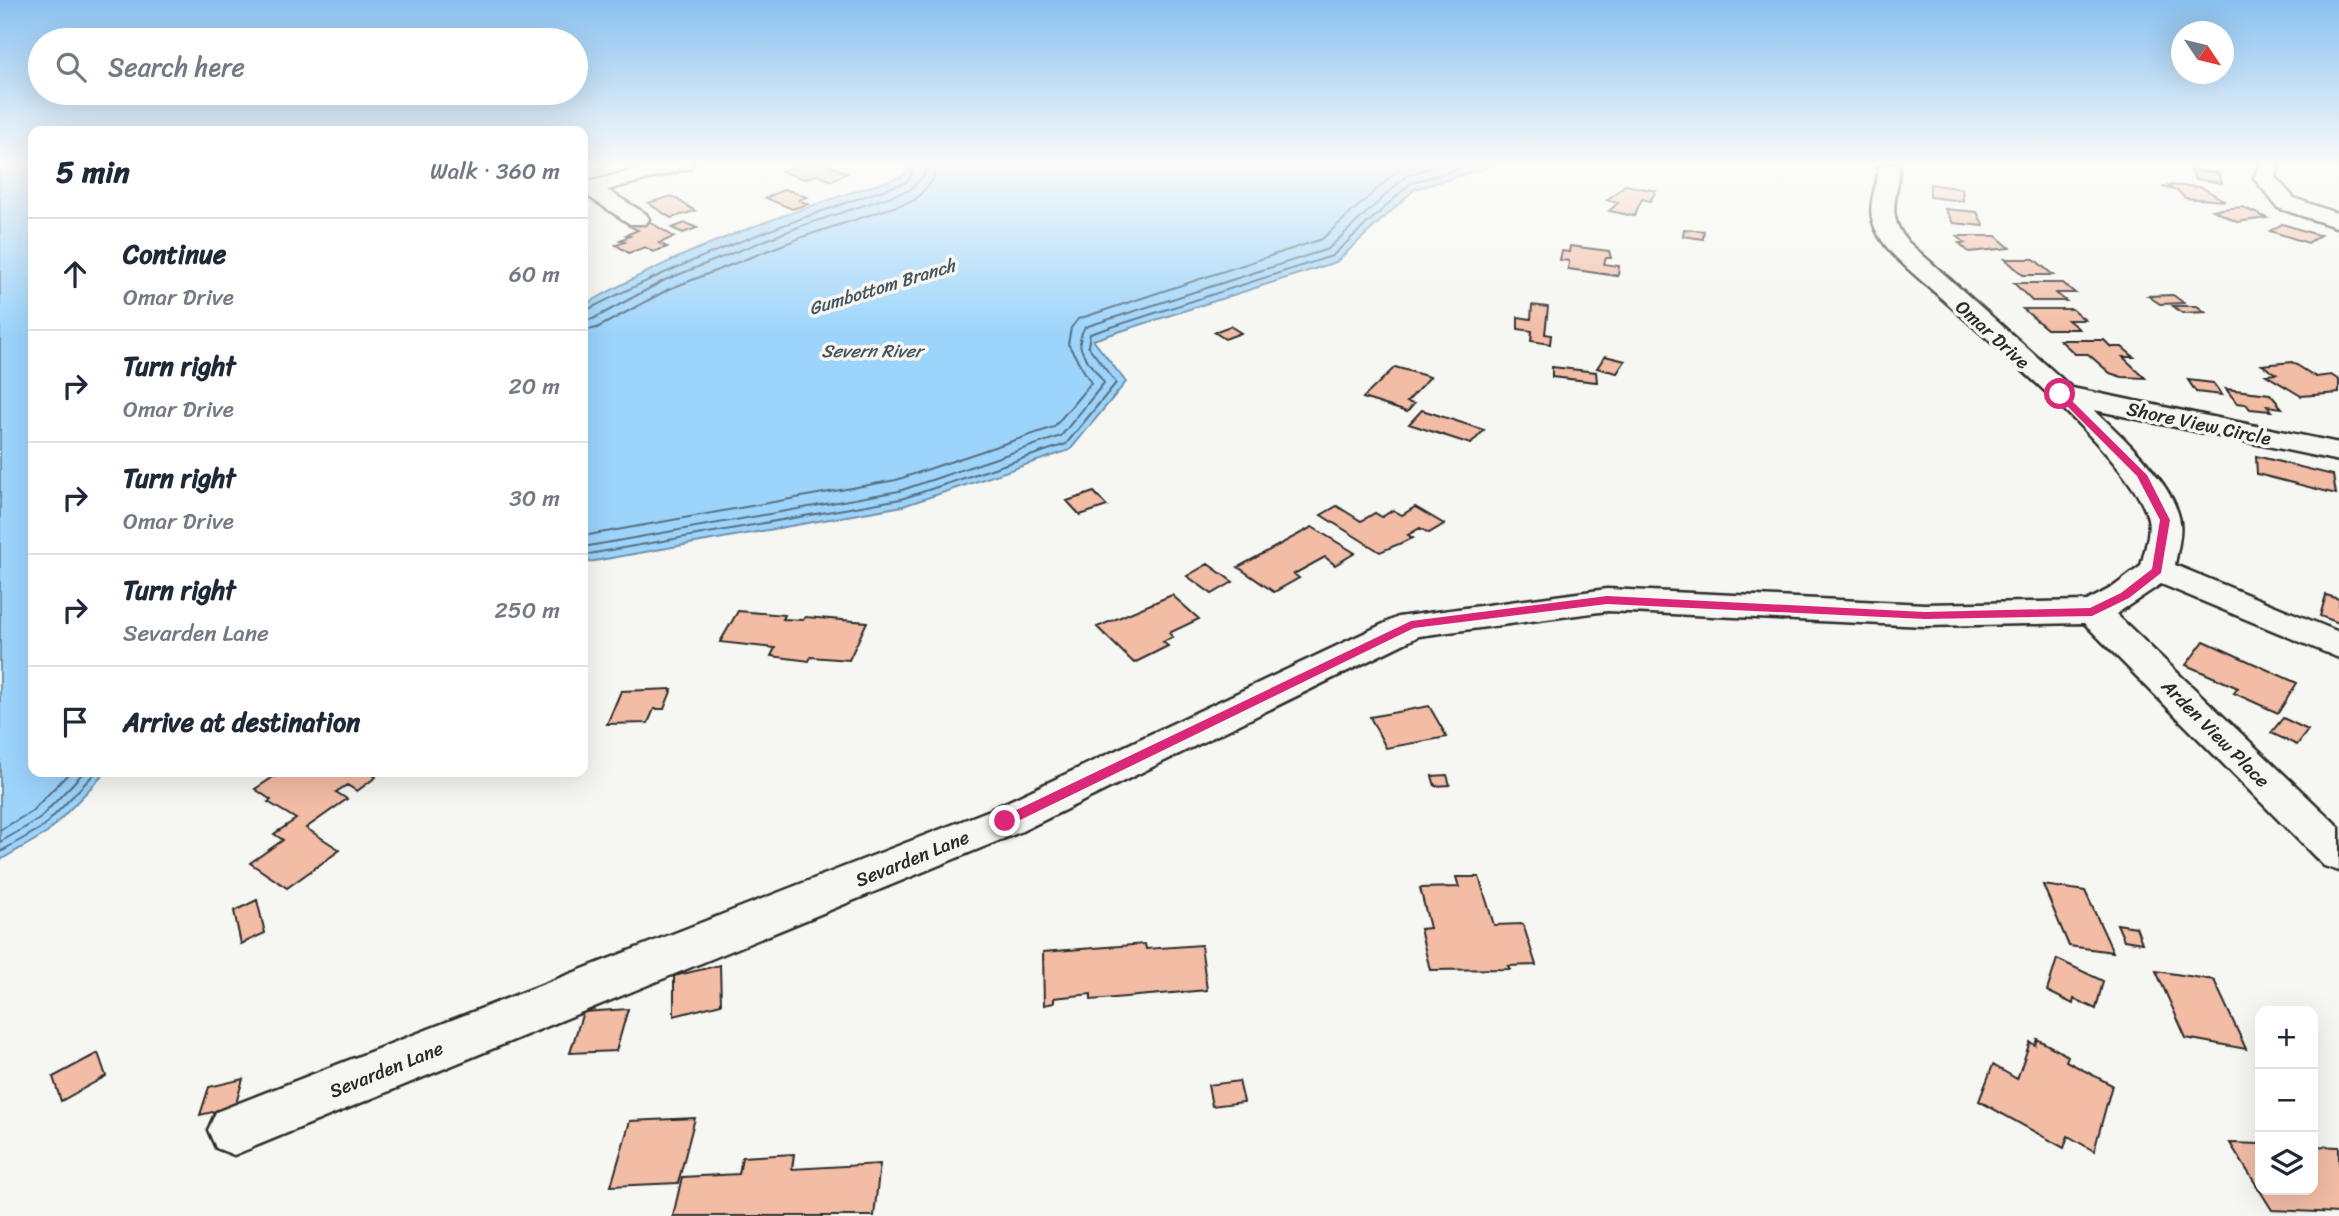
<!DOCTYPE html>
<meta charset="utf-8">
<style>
:root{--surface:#fff;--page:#f6f6f7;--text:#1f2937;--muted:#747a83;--line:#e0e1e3}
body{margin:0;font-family:Sriracha,sans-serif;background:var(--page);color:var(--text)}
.controls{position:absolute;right:21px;bottom:21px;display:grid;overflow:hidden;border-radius:14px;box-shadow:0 7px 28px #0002}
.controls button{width:63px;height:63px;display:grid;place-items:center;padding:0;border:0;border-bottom:2px solid var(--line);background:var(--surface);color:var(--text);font:35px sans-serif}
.compass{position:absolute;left:2171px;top:21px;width:63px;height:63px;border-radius:50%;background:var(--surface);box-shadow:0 7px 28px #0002;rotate:125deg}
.stop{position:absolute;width:21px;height:21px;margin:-16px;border:5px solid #db2777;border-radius:50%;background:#fff}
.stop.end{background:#db2777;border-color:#fff;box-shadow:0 2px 7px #0008}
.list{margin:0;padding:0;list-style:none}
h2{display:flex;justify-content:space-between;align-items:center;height:91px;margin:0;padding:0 28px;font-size:30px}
h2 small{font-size:23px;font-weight:400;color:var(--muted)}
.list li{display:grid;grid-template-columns:46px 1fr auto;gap:21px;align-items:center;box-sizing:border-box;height:112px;padding:0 28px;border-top:2px solid var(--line)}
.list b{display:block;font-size:26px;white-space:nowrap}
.list p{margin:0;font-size:23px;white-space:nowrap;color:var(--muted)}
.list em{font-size:23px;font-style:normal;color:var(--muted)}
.icon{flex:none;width:38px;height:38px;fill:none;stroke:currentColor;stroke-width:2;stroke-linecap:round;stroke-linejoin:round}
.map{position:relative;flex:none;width:2339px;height:1216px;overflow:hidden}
.search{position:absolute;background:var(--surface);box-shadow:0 7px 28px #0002;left:28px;top:28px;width:560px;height:77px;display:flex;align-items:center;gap:18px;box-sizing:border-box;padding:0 24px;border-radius:38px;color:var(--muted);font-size:26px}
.panel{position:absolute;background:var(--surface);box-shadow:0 7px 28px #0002;left:28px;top:126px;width:560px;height:651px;border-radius:14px}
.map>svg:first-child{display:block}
.water{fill:#9cd4fc;stroke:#6f90a8;stroke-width:2}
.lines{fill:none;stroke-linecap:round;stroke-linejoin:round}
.shore-far1{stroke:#586f7f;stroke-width:2}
.shore{stroke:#586f7f;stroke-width:2.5}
.building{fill:#f2bca5;stroke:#2b2b2b;stroke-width:2}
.minor-casing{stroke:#2b2b2b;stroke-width:5}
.minor{fill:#f6f6f2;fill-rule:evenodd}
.route{fill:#db2777}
.labels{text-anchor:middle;stroke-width:7;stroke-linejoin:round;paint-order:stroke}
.far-water-label{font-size:18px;font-style:italic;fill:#47555f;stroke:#f6f6f2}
.street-label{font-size:19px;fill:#2b2b2b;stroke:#f6f6f2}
</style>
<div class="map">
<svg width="2339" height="1216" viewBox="0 0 2339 1216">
<rect width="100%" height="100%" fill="#f6f6f2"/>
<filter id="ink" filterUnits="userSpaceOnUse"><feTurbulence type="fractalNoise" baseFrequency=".0143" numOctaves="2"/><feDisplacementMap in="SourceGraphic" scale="14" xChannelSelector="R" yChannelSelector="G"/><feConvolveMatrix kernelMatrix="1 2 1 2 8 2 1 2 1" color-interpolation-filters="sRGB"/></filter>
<g filter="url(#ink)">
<path class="water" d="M0 164H33V772H106L47 833 0 860Z
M912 164H1490L1489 167 1415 189 1336 262 1093 340 1126 382 1070 450 903 506 583 563V306C682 248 794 210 904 176Z"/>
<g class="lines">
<path class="shore-far1" d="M583 312C687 258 796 219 907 182L917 164
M583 320 593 319 665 280 801 226 910 190 924 175 926 164
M583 331 597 328 669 289 805 236 915 200 932 181 937 164
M583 536 896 480 1054 427 1091 383 1068 344 1071 328 1078 319 1322 239 1405 164
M583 547 899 491 1061 436 1104 383C1093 364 1070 350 1085 327L1328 249 1406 176 1442 164
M583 555 901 499 1066 444 1116 383 1088 346 1090 334 1332 256 1411 183 1474 164
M0 830 31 812 70 772
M0 842 38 820 84 772
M3 850 43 827 96 772"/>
<path class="shore" d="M0 852 6 849"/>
</g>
<path class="building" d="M802 164H827L847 173 832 181 818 175 804 179 781 171Z
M2191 170 2218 173 2222 183 2195 179Z
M1930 184 1962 189 1963 201 1930 197Z
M1625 185 1656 191 1650 201 1642 199 1634 216 1609 211 1618 203 1607 200Z
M2168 185 2201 187 2225 201 2185 198 2178 191 2162 187 2171 188Z
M785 189 807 197 799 200 808 204 792 209 766 198Z
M672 196 695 211 671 218 648 203Z
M2242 207 2267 218 2237 222 2213 210Z
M1945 209 1977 212 1984 226 1953 223Z
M647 220 674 237 659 243 667 247 653 252 645 247 629 253 616 245 625 242 620 240 630 236 626 235 638 230 629 226Z
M685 223 697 228 683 233 672 228Z
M2282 224 2318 235H2320L2308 243 2270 231Z
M1684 229 1704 231 1703 239 1683 236Z
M1957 236H1996L2010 248 1969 252 1959 243H1965Z
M1570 246 1609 251 1611 258H1606L1604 264 1619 266 1618 276 1568 269 1569 261 1560 260 1562 251 1569 252Z
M2005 259H2034L2053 275H2023Z
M2014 283H2063L2075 293H2056L2066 301H2032Z
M2173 295 2184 303 2160 304 2148 296Z
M1532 305 1548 307 1545 334 1551 335 1550 344 1531 341 1532 331 1518 329V317L1531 319Z
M2173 306H2197L2205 312 2182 313Z
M2023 309H2072L2085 320H2068L2079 329H2047Z
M1230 326 1241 333 1225 339 1214 332Z
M2060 340H2104L2111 347H2122L2134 357H2123L2145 378 2122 377 2110 373 2088 354H2075Z
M1605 356 1625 361 1617 373 1597 368Z
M2292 362 2316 377 2331 375 2339 380V393L2301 396 2266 375 2276 374 2262 365Z
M1395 367 1430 377 1407 402 1414 404 1407 412 1363 398Z
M1552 367 1596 372 1597 382 1552 377Z
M2188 380 2213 383 2222 395 2196 392Z
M2226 389 2270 394 2282 408 2267 406 2271 411 2250 409 2246 404 2237 403Z
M1422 410 1484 430 1471 444 1409 424Z
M2256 456 2333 475 2336 494 2257 474Z
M1094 492 1107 506 1080 515 1067 501Z
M1337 506 1361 521 1375 513 1382 517 1393 510 1402 515 1415 507 1444 524 1429 533 1420 528 1408 535 1413 538 1380 552 1321 515Z
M1312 527 1355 553 1335 565 1325 557 1294 574 1299 578 1274 592 1238 567Z
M1208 564 1233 582 1212 594 1187 576Z
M1172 595 1199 619 1169 633 1173 637 1163 642 1168 646 1134 663 1097 627Z
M2326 595 2339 599V623L2320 616Z
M738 611 785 615 783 619 803 620 805 617 867 622 849 660 811 657 809 661 771 656 775 648 720 642Z
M2204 641 2297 683 2278 713 2234 693 2238 688 2186 665Z
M672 689 664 709H654L648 723 607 724 621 691Z
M1429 706 1447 737 1386 748 1370 717Z
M2283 718 2308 730 2297 745 2271 733Z
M281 772H377L373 775 376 777 357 791 347 785 336 792 347 799 306 828 340 850 287 888 250 863 283 840 274 834 296 819 268 802 271 800 255 789Z
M1447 775 1450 785 1435 786 1432 776Z
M1456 877H1479L1494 925 1523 924 1536 965 1508 966 1510 969 1430 970 1420 929 1430 928 1420 888 1459 887Z
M2043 885 2085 891 2113 952 2069 946Z
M257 900 265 933 241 944 234 911Z
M2117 924 2136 927 2142 943 2124 940Z
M1145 944 1146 949 1201 945 1207 990 1091 1000V994L1054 998V1003L1044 1005 1043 952Z
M2057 959 2103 981 2096 1009 2074 999 2073 1004 2047 991Z
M720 965 721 1004 674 1016V976Z
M2156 971 2214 980 2246 1049 2186 1038Z
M628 1009 616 1051 570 1053 583 1012Z
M2037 1039 2068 1056 2066 1061 2112 1085 2094 1151 2068 1136 2064 1148 1979 1101 1993 1065 2017 1079 2030 1042 2035 1045Z
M98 1053 106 1076 61 1101 53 1077Z
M243 1079 235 1107 200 1115 209 1087Z
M1239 1081 1244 1102 1212 1106 1208 1085Z
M695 1118 678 1183 611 1186 630 1121Z
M2230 1143 2260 1144V1190H2313V1146L2339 1147V1213L2272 1210Z
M794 1154 792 1169 880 1164 874 1216H673L682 1177 739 1174 742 1157Z"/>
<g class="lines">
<g class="minor-casing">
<path id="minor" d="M658 164H693L690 168 607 190 646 214 649 219 646 224H630L583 193V183Z
M1879 164H1899C1900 197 1883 212 1908 242L2072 388 2339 443V461L2094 410C2121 435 2175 485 2180 522 2182 536 2177 551 2175 565L2339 632V658L2161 584 2116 614 2339 827V871L2324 866 2084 623 1925 626 1607 611 1419 636 1020 832 234 1155 216 1148 208 1130 216 1112 990 810 1398 617 1607 589 1925 604 2087 601 2113 587 2141 566C2144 552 2151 533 2148 519 2135 461 1980 333 1931 289 1911 271 1881 249 1873 222 1867 203 1879 183 1879 164Z
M2260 164H2280L2275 177 2294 198 2339 214V228L2278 208 2254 178Z"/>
</g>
<use href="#minor" class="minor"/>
</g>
</g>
<linearGradient id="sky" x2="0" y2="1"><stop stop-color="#89c1f0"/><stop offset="0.49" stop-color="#fbfbf9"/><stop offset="1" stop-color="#fbfbf9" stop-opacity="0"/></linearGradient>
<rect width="2339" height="334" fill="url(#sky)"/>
<path class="route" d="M2057 392H2063L2147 475 2170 520 2161 573 2129 598 2092 616 1925 619 1607 604 1414 628 1010 825H1000L998 821 1000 818 1411 621 1607 596 1925 612 2090 608 2121 593 2152 569 2160 520 2137 476 2057 396Z"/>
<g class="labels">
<g class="far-water-label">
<text transform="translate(882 287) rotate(-17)" y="6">Gumbottom Branch</text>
<text x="872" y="357">Severn River</text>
</g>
<g class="street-label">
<text transform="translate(1993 334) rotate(42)" y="7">Omar Drive</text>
<text transform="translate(2199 423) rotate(12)" y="7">Shore View Circle</text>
<text transform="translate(2216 733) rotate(45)" y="7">Arden View Place</text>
<text transform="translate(912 858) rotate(-22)" y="7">Sevarden Lane</text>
<text transform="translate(386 1069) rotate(-22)" y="7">Sevarden Lane</text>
</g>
</g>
</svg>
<div class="controls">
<button>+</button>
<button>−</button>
<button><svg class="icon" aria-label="layers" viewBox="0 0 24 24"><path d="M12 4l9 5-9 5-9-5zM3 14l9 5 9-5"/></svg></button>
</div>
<svg class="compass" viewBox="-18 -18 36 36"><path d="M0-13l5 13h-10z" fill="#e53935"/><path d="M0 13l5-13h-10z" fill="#747a83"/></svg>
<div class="stop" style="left:2060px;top:394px"></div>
<div class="stop end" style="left:1005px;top:821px"></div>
<div class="search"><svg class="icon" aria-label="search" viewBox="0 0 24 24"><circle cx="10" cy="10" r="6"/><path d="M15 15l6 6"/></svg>Search here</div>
<section class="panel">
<h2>5 min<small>Walk · 360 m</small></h2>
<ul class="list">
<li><svg class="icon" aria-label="ahead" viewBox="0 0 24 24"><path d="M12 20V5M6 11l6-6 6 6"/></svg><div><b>Continue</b><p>Omar Drive</p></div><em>60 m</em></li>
<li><svg class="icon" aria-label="right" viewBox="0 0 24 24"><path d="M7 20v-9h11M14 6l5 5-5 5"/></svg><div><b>Turn right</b><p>Omar Drive</p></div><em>20 m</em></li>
<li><svg class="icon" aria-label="right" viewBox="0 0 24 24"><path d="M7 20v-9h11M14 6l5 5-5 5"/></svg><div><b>Turn right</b><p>Omar Drive</p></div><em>30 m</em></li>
<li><svg class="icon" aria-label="right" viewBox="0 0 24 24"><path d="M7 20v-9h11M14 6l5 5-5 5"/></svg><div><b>Turn right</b><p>Sevarden Lane</p></div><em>250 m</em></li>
<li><svg class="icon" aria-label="arrive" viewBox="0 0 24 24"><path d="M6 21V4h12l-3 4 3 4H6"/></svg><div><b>Arrive at destination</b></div></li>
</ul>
</section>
</div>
